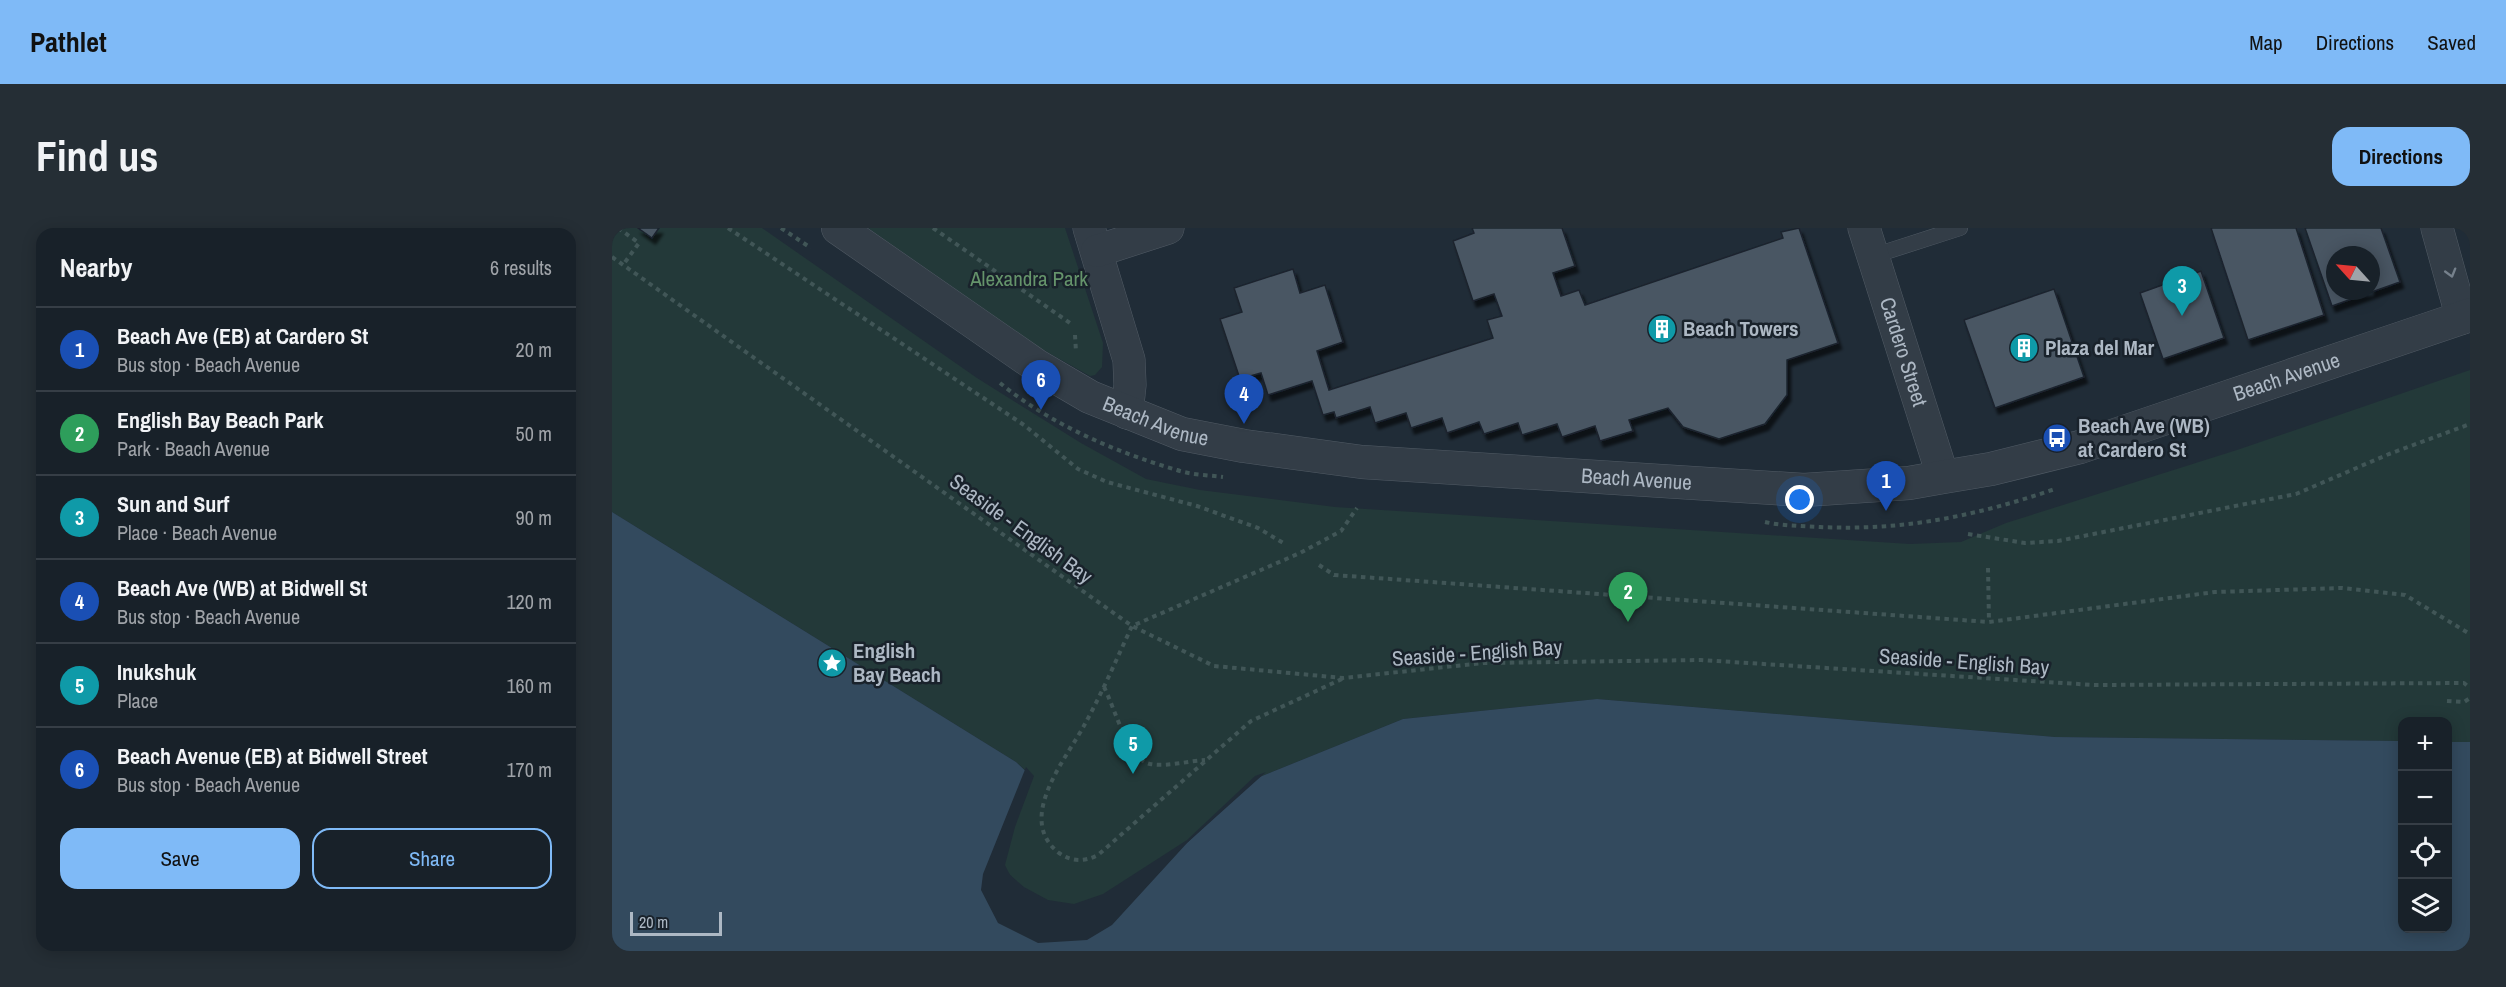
<!DOCTYPE html>
<meta charset="utf-8">
<style>
:root{--surface:#182129;--page:#252e35;--text:#f1f3f6;--muted:#9fa3a8;--line:#363e46;--accent:#7fbaf7}
body{margin:0;font-family:"Archivo Narrow",sans-serif;background:var(--page);color:var(--text)}
.controls{position:absolute;right:18px;bottom:18px;display:grid;overflow:hidden;border-radius:12px;box-shadow:0 3px 15px #0003}
.controls button{width:54px;height:54px;display:grid;place-items:center;padding:0;border:0;border-bottom:2px solid var(--line);background:var(--surface);color:var(--text);font:30px sans-serif}
.compass{position:absolute;left:1714px;top:18px;width:54px;height:54px;border-radius:50%;background:var(--surface);box-shadow:0 3px 15px #0003;rotate:297deg}
.scale{position:absolute;left:18px;bottom:15px;width:92px;box-sizing:border-box;padding-left:6px;border:3px solid #adb8c4;border-top:0;font-size:16px;line-height:21px;white-space:nowrap;color:#adb8c4;-webkit-text-stroke:4px #19222b;paint-order:stroke}
.you{position:absolute;left:1188px;top:272px;width:21px;height:21px;margin:-15px;border:4px solid #fff;border-radius:50%;background:#1a73e8;box-shadow:0 0 0 9px #1a73e833}
.badge{display:grid;place-items:center;width:39px;height:39px;border-radius:50%;background:var(--accent);color:#fff;font-size:20px;font-weight:700}
.pin{position:absolute;translate:-50% -50px;filter:drop-shadow(0 2px 3px #0008)}
.pin::after{content:'';position:absolute;top:32px;width:21px;height:18px;background:inherit;clip-path:polygon(0 0,100% 0,50% 100%)}
.list{margin:0;padding:0;list-style:none}
h2{display:flex;justify-content:space-between;align-items:center;height:78px;margin:0;padding:0 24px;font-size:26px}
h2 small{font-size:20px;font-weight:400;color:var(--muted)}
.list li{display:grid;grid-template-columns:39px 1fr auto;gap:18px;align-items:center;box-sizing:border-box;height:84px;padding:0 24px;border-top:2px solid var(--line)}
.list b{display:block;font-size:22px;white-space:nowrap}
.list p{margin:0;font-size:20px;white-space:nowrap;color:var(--muted)}
.list em{font-size:20px;font-style:normal;color:var(--muted)}
.actions{display:flex;gap:12px;padding:18px 24px}
.actions a{flex:1;padding:14px 0;border:2px solid var(--accent);border-radius:18px;text-align:center;font-size:21px;color:var(--accent)}
.actions .main{background:var(--accent);color:#111}
.icon{flex:none;width:33px;height:33px;fill:none;stroke:currentColor;stroke-width:2;stroke-linecap:round;stroke-linejoin:round}
.map{position:relative;flex:none;width:1858px;height:723px;overflow:hidden;border-radius:18px}
header{display:flex;align-items:center;gap:36px;box-sizing:border-box;height:84px;padding:0 30px;background:var(--accent);color:#111}
header strong{font-size:28px}
nav{display:flex;gap:33px;margin-inline-start:auto;font-size:21px}
.intro{display:flex;align-items:center;justify-content:space-between;box-sizing:border-box;height:144px;padding:0 36px}
h1{margin:0;font-size:42px}
.button{padding:15px 27px;border-radius:18px;background:var(--accent);color:#111;font-size:21px;font-weight:700}
main{display:flex;gap:36px;padding:0 36px}
aside{flex:1;background:var(--surface);border-radius:18px;box-shadow:0 3px 15px #0003}
.map>svg:first-child{display:block}
.green{fill:#233939}
.water{fill:#334a5e}
.pier{fill:#202c37}
.building{fill:#485663;stroke:#1b242e;stroke-width:1.5;fill-rule:evenodd;filter:url(#shadow)}
.lines{fill:none;stroke-linecap:round;stroke-linejoin:round}
.service-casing{stroke:#515b65;stroke-width:16}
.minor-casing{stroke:#515b65;stroke-width:33}
.tertiary-casing{stroke:#515b65;stroke-width:34}
.path{stroke:#415657;stroke-width:4;stroke-dasharray:4.5 4.5;stroke-linecap:butt}
.service{stroke:#333d47;stroke-width:15}
.minor{stroke:#333d47;stroke-width:32}
.tertiary{stroke:#333d47;stroke-width:33}
.oneway{stroke:#76818c}
.labels{text-anchor:middle;stroke-width:5;stroke-linejoin:round;paint-order:stroke}
.park-label{font-size:21px;fill:#65946b;stroke:#19222b}
.poi-label{font-size:21px;font-weight:bold;fill:#adb8c4;stroke:#19222b;text-anchor:start}
.street-label{font-size:21px;fill:#adb8c4;stroke:#19222b}
</style>
<header>
<strong>Pathlet</strong>
<nav><a>Map</a><a>Directions</a><a>Saved</a></nav>
</header>
<div class="intro"><h1>Find us</h1><a class="button">Directions</a></div>
<main>
<aside>
<h2>Nearby<small>6 results</small></h2>
<ul class="list">
<li><span class="badge" style="background:#1a4fb4">1</span><div><b>Beach Ave (EB) at Cardero St</b><p>Bus stop · Beach Avenue</p></div><em>20 m</em></li>
<li><span class="badge" style="background:#2e9e5b">2</span><div><b>English Bay Beach Park</b><p>Park · Beach Avenue</p></div><em>50 m</em></li>
<li><span class="badge" style="background:#0f9aa8">3</span><div><b>Sun and Surf</b><p>Place · Beach Avenue</p></div><em>90 m</em></li>
<li><span class="badge" style="background:#1a4fb4">4</span><div><b>Beach Ave (WB) at Bidwell St</b><p>Bus stop · Beach Avenue</p></div><em>120 m</em></li>
<li><span class="badge" style="background:#0f9aa8">5</span><div><b>Inukshuk</b><p>Place</p></div><em>160 m</em></li>
<li><span class="badge" style="background:#1a4fb4">6</span><div><b>Beach Avenue (EB) at Bidwell Street</b><p>Bus stop · Beach Avenue</p></div><em>170 m</em></li>
</ul>
<div class="actions"><a class="main">Save</a><a>Share</a></div>
</aside>
<div class="map">
<svg width="1858" height="723" viewBox="0 0 1858 723">
<defs>
<filter id="shadow"><feDropShadow dx="3.5" dy="6" stdDeviation="1.5" flood-color="#0009"/></filter>
</defs>
<rect width="100%" height="100%" fill="#202c37"/>
<path class="green" d="M0 0H150L365 150 469 215 534 251 588 262 723 279 1298 316 1349 314 1394 295 1628 221 1858 142V514H1836V494H1790V513L1443 509 985 471 791 491 645 550 576 614 493 669 463 679 435 675 410 661 390 637 419 547 404 534 0 284Z
M256 0H453L491 115 490 139 483 147 478 148 428 120Z"/>
<path class="water" d="M0 284 404 534 419 548 390 637 395 648 435 675 463 679 493 669 576 614 645 550 791 491 985 471 1443 509 1790 513V700H1836V514H1858V723H0Z"/>
<path class="pier" d="M414 539 422 548 403 599 393 637 398 647 412 659 436 672 462 676 491 666 575 612 643 548 654 544 576 614 500 697 475 712 426 715 386 695 369 662 371 646Z"/>
<path class="building" d="M26 0H47L40 10Z
M860 0H950L963 38 941 45 949 68 967 62 973 77 1171 10 1169 4 1187 0 1226 115 1175 132V167L1153 196 1107 211 1071 199 1056 180 1017 192 1021 203 988 213 983 198 950 209 945 196 910 207 906 195 872 206 867 194 835 205 830 190 799 200 794 185 763 195 758 179 724 190 722 184 711 187 700 153 656 167 649 145 628 151 608 91 630 84 622 60 681 41 688 65 713 57 731 114 705 123 717 162 881 110 875 92 890 88 882 66 861 73 841 13 862 5Z
M1599 0H1684L1712 87 1636 112Z
M1693 0H1769L1788 54 1720 78ZM1723 27H1759V63H1723Z
M1589 43 1612 110 1551 131 1528 65Z
M1442 61 1472 149 1383 180 1352 92Z"/>
<g class="lines">
<g class="service-casing">
<path id="service" d="M1261 28 1348 0"/>
</g>
<g class="minor-casing">
<g id="minor">
<path d="M477 0 517 132 518 157 515 185"/>
<path id="s1" d="M1252 0 1331 249"/>
<path d="M1825 0 1850 90"/>
<path d="M485 23 556 0"/>
</g>
</g>
<g class="tertiary-casing">
<g id="tertiary">
<path id="s2" d="M226 0 425 138 478 169 570 206 632 218 750 234 1192 262 1297 255 1331 249 1379 241 1468 219 1858 87"/>
</g>
</g>
<path class="path" d="M6 0 27 15 11 37
M116 0 412 197 466 241 495 254 585 278 646 300 673 316
M169 0 199 20
M321 0 458 95
M0 29 520 398 602 438 731 450 871 435 1089 432 1482 457 1852 455 1858 460
M463 107 464 124
M388 155C438 196 503 224 565 242 579 247 596 247 611 249
M1153 294C1171 298 1190 298 1208 299 1291 303 1364 288 1443 261
M1356 306 1413 315 1446 313 1684 266 1777 226 1858 196
M707 337 722 347 1377 394 1603 364 1730 360 1793 367 1858 406
M1376 340 1377 394
M730 451 639 493 486 627C472 634 460 634 447 625 402 590 456 529 474 494 491 463 505 430 520 398L688 325 729 303 745 280
M492 459C502 478 516 532 538 536 555 539 576 533 593 532
M1835 473 1852 474 1858 470"/>
<use href="#service" class="service"/>
<use href="#minor" class="minor"/>
<use href="#tertiary" class="tertiary"/>
</g>
<defs><path id="oneway-chevron" d="M-2-3.5L2.5 0L-2 3.5" fill="none" stroke-width="1.6" stroke-linecap="round" stroke-linejoin="round" transform="scale(1.5)"/></defs>
<use class="oneway" href="#oneway-chevron" transform="translate(1839 45) rotate(74)"/>
<defs>
<g id="building-disc" transform="scale(1.5)"><circle r="9.5" fill="#0f9aa8" stroke="#19222b"/><path d="M-4-6H4V6H1V3H-1V6H-4ZM-2.5-4.3h1.7v1.8h-1.7ZM.8-4.3h1.7v1.8H.8ZM-2.5-1h1.7V.8h-1.7ZM.8-1h1.7V.8H.8Z" fill="#fff"/></g>
<g id="bus-disc" transform="scale(1.5)"><circle r="9.5" fill="#1a4fb4" stroke="#19222b"/><path d="M-5-6H5V4H4V6H2V4H-2V6H-4V4H-5ZM-3.5-4V0h7V-4ZM-3.5 1.2v1.5H-2V1.2ZM2 1.2v1.5H3.5V1.2Z" fill="#fff"/></g>
<g id="sight-disc" transform="scale(1.5)"><circle r="9.5" fill="#0f9aa8" stroke="#19222b"/><path d="M0-6L1.8-2.2L6-1.7L2.9 1.2L3.7 5.4L0 3.3L-3.7 5.4L-2.9 1.2L-6-1.7L-1.8-2.2Z" fill="#fff"/></g>
</defs>
<g fill-rule="evenodd">
<use href="#building-disc" x="1050" y="101"/>
<use href="#building-disc" x="1412" y="120"/>
<use href="#bus-disc" x="1445" y="210"/>
<use href="#sight-disc" x="220" y="435"/>
</g>
<g class="labels">
<g class="park-label">
<text x="417" y="58">Alexandra Park</text>
</g>
<g class="poi-label">
<text x="1071" y="108">Beach Towers</text>
<text x="1433" y="127">Plaza del Mar</text>
<text x="1466" y="205">Beach Ave (WB)<tspan x="1466" dy="24">at Cardero St</tspan></text>
<text x="241" y="430">English<tspan x="241" dy="24">Bay Beach</tspan></text>
</g>
<g class="street-label">
<text dy="7" stroke="none"><textPath href="#s1" startOffset="130">Cardero Street</textPath></text>
<text dy="7" stroke="none"><textPath href="#s2" startOffset="1526">Beach Avenue</textPath></text>
<text dy="7" stroke="none"><textPath href="#s2" startOffset="374">Beach Avenue</textPath></text>
<text dy="7" stroke="none"><textPath href="#s2" startOffset="860">Beach Avenue</textPath></text>
<text transform="translate(409 301) rotate(36)" y="7">Seaside - English Bay</text>
<text transform="translate(865 425) rotate(-4)" y="7">Seaside - English Bay</text>
<text transform="translate(1352 434) rotate(4)" y="7">Seaside - English Bay</text>
</g>
</g>
</svg>
<div class="controls">
<button>+</button>
<button>−</button>
<button><svg class="icon" aria-label="locate" viewBox="0 0 24 24"><circle cx="12" cy="12" r="6"/><path d="M12 2v4M12 18v4M2 12h4M18 12h4"/></svg></button>
<button><svg class="icon" aria-label="layers" viewBox="0 0 24 24"><path d="M12 4l9 5-9 5-9-5zM3 14l9 5 9-5"/></svg></button>
</div>
<svg class="compass" viewBox="-18 -18 36 36"><path d="M0-13l5 13h-10z" fill="#e53935"/><path d="M0 13l5-13h-10z" fill="#9fa3a8"/></svg>
<div class="scale">20 m</div>
<div class="you"></div>
<div class="pin badge" style="left:1274px;top:283px;background:#1a4fb4">1</div>
<div class="pin badge" style="left:1016px;top:394px;background:#2e9e5b">2</div>
<div class="pin badge" style="left:1570px;top:88px;background:#0f9aa8">3</div>
<div class="pin badge" style="left:632px;top:196px;background:#1a4fb4">4</div>
<div class="pin badge" style="left:521px;top:546px;background:#0f9aa8">5</div>
<div class="pin badge" style="left:429px;top:182px;background:#1a4fb4">6</div>
</div>
</main>
